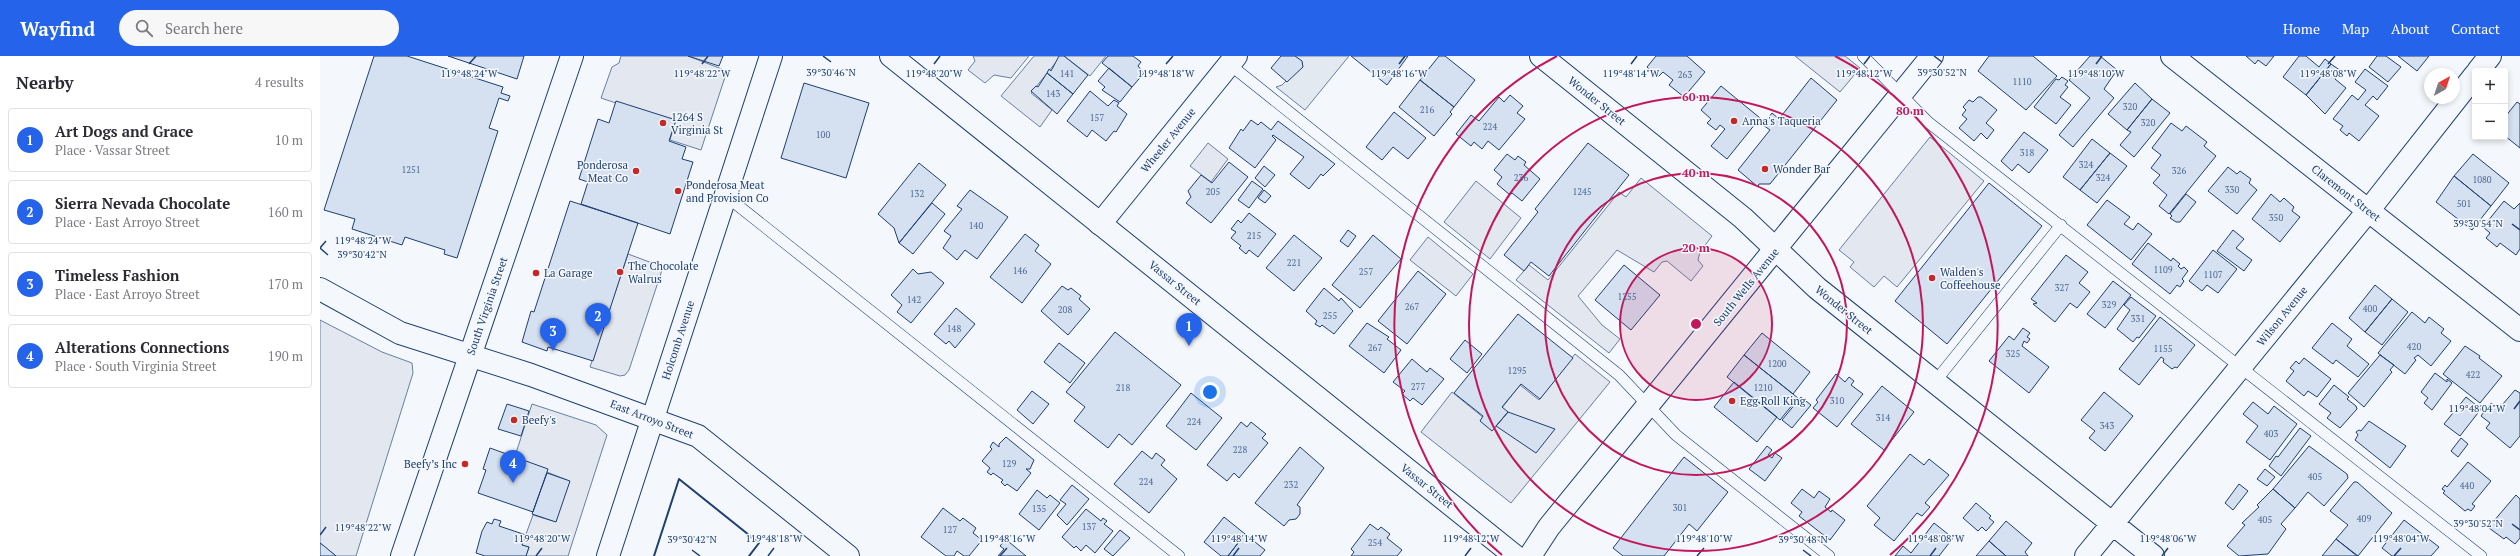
<!DOCTYPE html>
<meta charset="utf-8">
<style>
:root{--surface:#fff;--page:#f7f7f7;--text:#2b2b33;--muted:#7c7c81;--line:#e1e1e2;--accent:#2563eb}
body{margin:0;font-family:"PT Serif",serif;background:var(--page);color:var(--text)}
.controls{position:absolute;right:12px;top:12px;display:grid;overflow:hidden;border-radius:4px;box-shadow:0 2px 6px #0003}
.controls button{width:36px;height:36px;display:grid;place-items:center;padding:0;border:0;border-bottom:1px solid var(--line);background:var(--surface);color:var(--text);font:20px sans-serif}
.compass{position:absolute;left:2104px;top:12px;width:36px;height:36px;border-radius:50%;background:var(--surface);box-shadow:0 2px 6px #0003;rotate:39deg}
.you{position:absolute;left:890px;top:336px;width:14px;height:14px;margin:-10px;border:3px solid #fff;border-radius:50%;background:#1a73e8;box-shadow:0 0 0 6px #1a73e833}
.badge{display:grid;place-items:center;width:26px;height:26px;border-radius:50%;background:var(--accent);color:#fff;font-size:13px;font-weight:700}
.pin{position:absolute;translate:-50% -33px;filter:drop-shadow(0 1px 2px #0008)}
.pin::after{content:'';position:absolute;top:21px;width:14px;height:12px;background:inherit;clip-path:polygon(0 0,100% 0,50% 100%)}
.list{margin:0;padding:0;list-style:none}
h2{display:flex;justify-content:space-between;align-items:center;height:52px;margin:0;padding:0 16px;font-size:17px}
h2 small{font-size:13px;font-weight:400;color:var(--muted)}
.list li{display:grid;grid-template-columns:26px 1fr auto;gap:12px;align-items:center;box-sizing:border-box;height:64px;margin:0 8px 8px;padding:0 8px;border:1px solid var(--line);border-radius:4px}
.list b{display:block;font-size:15px;white-space:nowrap}
.list p{margin:0;font-size:13px;white-space:nowrap;color:var(--muted)}
.list em{font-size:13px;font-style:normal;color:var(--muted)}
.icon{flex:none;width:22px;height:22px;fill:none;stroke:currentColor;stroke-width:2;stroke-linecap:round;stroke-linejoin:round}
.map{position:relative;flex:none;width:2200px;height:500px;overflow:hidden}
header{display:flex;align-items:center;gap:24px;box-sizing:border-box;height:56px;padding:0 20px;background:var(--accent);color:#fff}
header strong{font-size:19px}
nav{display:flex;gap:22px;margin-inline-start:auto;font-size:14px}
.search{width:280px;height:36px;background:var(--page);display:flex;align-items:center;gap:10px;box-sizing:border-box;padding:0 14px;border-radius:22px;color:var(--muted);font-size:15px}
main{display:flex}
aside{flex:1;background:var(--surface)}
.map>svg:first-child{display:block}
.green{fill:#e3e9f0;stroke:#687fa3}
.parking{fill:#e3e8f0;stroke:#687fa3}
.building{fill:#d5e0f0;stroke:#1d3f73}
.lines{fill:none;stroke-linecap:round;stroke-linejoin:round}
.lane-casing{stroke:#1d3f73;stroke-width:12}
.street-casing{stroke:#1d3f73;stroke-width:24}
.secondary-casing{stroke:#1d3f73;stroke-width:24}
.primary-casing{stroke:#1d3f73;stroke-width:24}
.lane{stroke:#f4f7fb;stroke-width:11}
.street{stroke:#f4f7fb;stroke-width:22}
.secondary{stroke:#f4f7fb;stroke-width:22}
.primary{stroke:#f4f7fb;stroke-width:22}
.wall{stroke:#1d3f73;stroke-width:2}
.ticks{fill:none;stroke:#1d3f73;stroke-width:1.5}
.ring{fill:none;stroke:#c2185b;stroke-width:2}
.poi-dot{fill:#c62828;stroke:#f4f7fb;stroke-width:1.5}
.labels{text-anchor:middle;stroke-width:3;stroke-linejoin:round;paint-order:stroke}
.number-label{font-size:9px;fill:#4b6792}
.street-label{font-size:11px;fill:#1d3f73;stroke:#f4f7fb}
.poi-label{font-size:11px;fill:#1d3f73;stroke:#f4f7fb;text-anchor:start}
.ticks-label{font-size:10px;text-anchor:middle;fill:#1d3f73;stroke:#f4f7fb;stroke-width:3;stroke-linejoin:round;paint-order:stroke}
.centre{fill:#c2185b;stroke:#f4f7fb;stroke-width:2}
.ring-label{font-size:12px;text-anchor:middle;font-weight:bold;fill:#c2185b;stroke:#f4f7fb;stroke-width:3;stroke-linejoin:round;paint-order:stroke}
</style>
<header>
<strong>Wayfind</strong>
<div class="search"><svg class="icon" aria-label="search" viewBox="0 0 24 24"><circle cx="10" cy="10" r="6"/><path d="M15 15l6 6"/></svg>Search here</div>
<nav><a>Home</a><a>Map</a><a>About</a><a>Contact</a></nav>
</header>
<main>
<aside>
<h2>Nearby<small>4 results</small></h2>
<ul class="list">
<li><span class="badge">1</span><div><b>Art Dogs and Grace</b><p>Place · Vassar Street</p></div><em>10 m</em></li>
<li><span class="badge">2</span><div><b>Sierra Nevada Chocolate</b><p>Place · East Arroyo Street</p></div><em>160 m</em></li>
<li><span class="badge">3</span><div><b>Timeless Fashion</b><p>Place · East Arroyo Street</p></div><em>170 m</em></li>
<li><span class="badge">4</span><div><b>Alterations Connections</b><p>Place · South Virginia Street</p></div><em>190 m</em></li>
</ul>
</aside>
<div class="map">
<svg width="2200" height="500" viewBox="0 0 2200 500">
<rect width="100%" height="100%" fill="#f4f7fb"/>
<path class="green" d="M975 0H1029L985 54 956 31 962 29 983 8Z"/>
<path class="parking" d="M301 0H368L407 15 381 94 350 84 355 67 281 42 292 11 299 7Z
M653 0H709L691 22 674 19 665 27 648 14 655 5Z
M714 0H741L711 37 732 54 720 71 681 40Z
M744 0H786L770 20Z
M1475 0H1525L1540 12 1520 36Z
M1610 81 1664 125 1577 231 1564 220 1554 231 1530 211 1534 206 1519 194Z
M888 87 908 103 891 126 870 110Z
M1321 122 1392 180 1380 196 1378 204 1383 210 1371 225 1347 205 1342 206 1334 216 1297 194 1258 240 1282 269 1300 283 1289 297 1196 224 1209 209 1228 224 1299 136 1306 141Z
M1156 125 1201 162 1170 203 1124 166Z
M1108 181 1153 218 1136 240 1090 204Z
M308 198 343 211 309 314 305 319 300 320 270 311Z
M0 264 62 296 92 307 93 317 36 500H16L0 487Z
M1255 298 1290 326 1191 447 1101 376 1132 336 1170 367 1200 329 1219 344Z
M212 348 276 369 287 379 248 500H206L209 491 202 489 213 459 233 465 247 424 194 403Z"/>
<path class="building" d="M54 0H87L183 31 181 37 190 40 188 45 179 42 169 72 178 75 137 202 124 198 125 194 85 181 82 189 32 173 35 163 4 154Z
M128 0H204L197 23Z
M368 0H403L399 10Z
M739 0H744L768 19 753 38 727 17 729 13 731 15Z
M788 0H813L821 6 818 10 824 17 812 31 782 7Z
M961 0H975L982 5 983 11 967 26 951 12Z
M1031 0H1088L1067 29Z
M1119 0H1125L1155 24 1134 51 1100 24Z
M1336 0H1367L1385 16 1364 41 1349 29 1353 24 1343 16 1338 21 1327 11Z
M1669 0H1713L1737 20 1706 54 1658 15Z
M1770 0H1780L1797 14 1784 33 1794 42 1753 91 1739 79 1770 42 1749 24Z
M1926 0H1954L1946 10 1938 4 1935 8Z
M1979 0H1986L1999 11 2005 3 2011 8 1986 39 1963 21Z
M2057 0H2066L2081 11 2068 26 2049 11Z
M2078 0H2109L2097 15Z
M2011 8 2021 15 2015 23 2026 32 2005 58 1986 39Z
M789 12 812 31 800 46 782 34 785 31 778 25Z
M2045 13 2068 30 2057 44 2053 40 2045 49 2059 60 2039 85 2029 77 2027 80 2020 74 2023 70 2013 63 2032 39 2038 44 2046 34 2035 26Z
M727 17 753 38 737 58 711 35 716 30 718 31Z
M1742 21 1748 25 1745 29 1748 31 1740 41 1751 49 1736 68 1714 51 1736 23 1739 24Z
M1491 22 1517 44 1450 128H1439L1438 131 1418 114 1450 74 1443 69 1452 57 1459 63Z
M1100 24 1134 51 1130 56 1132 58 1114 80 1079 51Z
M484 27 549 47 526 122 461 102Z
M1815 27 1832 43 1807 74 1788 58Z
M1401 30 1440 62 1407 103 1391 90 1405 73 1400 69 1396 74 1387 67 1391 63 1381 54Z
M770 35 788 50 794 44 799 47 797 50 807 58 796 76 794 75 786 85 772 74 767 81 747 65Z
M1190 39 1203 50 1197 57 1205 63 1179 94 1168 85 1162 93 1154 86 1151 90 1136 78 1151 59 1159 65 1179 41 1184 46Z
M1658 41H1661L1677 54 1666 67 1674 74 1667 83 1661 77 1654 85 1639 72 1647 63 1642 59 1646 54 1643 51 1649 44 1653 46Z
M1832 43 1850 57 1814 101 1800 89 1811 76 1807 74Z
M296 45 356 64 349 85 366 91 362 103 373 106 350 178 261 148 268 126 259 123 278 63 289 67Z
M2197 46 2200 48V92L2185 80V61Z
M1074 56 1106 82 1088 103 1073 91 1062 104 1046 91Z
M931 64 938 69 941 66 951 74 958 65 1015 108 1003 120 1001 118 989 133 970 118 984 101 953 79 952 80 956 84 935 112 909 92 921 73 923 75Z
M1851 67 1862 75 1866 70 1887 86 1884 90 1896 100 1849 158 1839 150 1847 139 1833 127 1840 119 1831 112 1841 99 1832 92Z
M1704 76 1728 94 1709 117 1698 108 1692 115 1681 105Z
M1772 83 1790 97 1760 134 1743 121Z
M1268 87 1309 119 1229 220 1211 206 1204 215 1184 199 1218 156 1215 153Z
M1790 97 1807 110 1777 147 1760 134Z
M1187 98 1195 104 1198 100 1206 106 1204 109 1220 123 1202 145 1192 137 1190 139 1177 128 1182 121 1174 114Z
M2153 98 2189 127 2171 150 2134 120Z
M909 106 928 121 891 167 866 147 871 141 868 135 881 119 892 127Z
M599 107 626 129 579 187 574 172 558 158Z
M944 110 955 119 945 131 935 122Z
M1908 111 1917 118 1920 115 1931 123 1929 127 1937 134 1917 158 1888 135Z
M2134 120 2171 150 2152 174 2116 146Z
M932 125 943 133 929 152 918 144Z
M1669 127 1722 170 1627 288 1575 245Z
M650 134 688 161 657 203 645 194 637 204 623 192 631 180 624 175 642 153 637 150Z
M944 134 951 140 945 147 938 142Z
M1866 138 1876 146 1860 166H1856L1850 162 1852 160 1850 158Z
M1951 138 1960 146 1964 142 1974 151 1972 155 1980 161 1960 186 1932 163Z
M1787 144 1810 161 1804 168 1813 174 1818 167 1832 178 1811 204 1767 169Z
M250 145 318 167 273 305 228 291 227 295 202 286 211 255 214 256Z
M2184 145 2194 153 2200 147V193L2196 199 2180 187 2177 191 2166 182 2170 177 2163 171Z
M612 147 625 158 593 198 579 187Z
M929 157 956 178 938 201 929 194 926 198 919 192 921 190 911 182 916 176 911 173 918 164 921 167Z
M1028 174 1036 180 1028 191 1020 185Z
M1913 174 1924 183 1916 192 1932 204 1924 215 1897 195Z
M705 178 719 189 715 195 731 208 702 247 670 221Z
M974 179 1002 202 974 235 946 212Z
M1053 179 1081 203 1040 252 1012 229Z
M1828 187 1851 205 1853 202 1860 208 1858 210 1861 213 1864 211 1868 215 1862 223 1864 225 1860 231 1857 229 1850 238 1812 208Z
M1893 194 1917 213 1898 237 1887 229 1882 235 1869 225Z
M1746 199 1768 216 1759 227 1770 236 1757 252 1750 247 1735 266 1713 248 1717 247 1711 243Z
M1304 209 1340 239 1311 274 1275 244Z
M593 213 598 218 611 216 624 227 591 267 577 256 582 249 571 239Z
M1098 215 1126 238 1087 288 1058 265Z
M1793 225 1811 239 1785 272 1767 258Z
M2055 229 2072 243 2045 276 2029 262Z
M742 230 748 234 751 232 761 240 759 243 770 253 748 279 721 255Z
M1004 232 1019 245 1021 242 1033 255 1014 278 1002 269 1000 271 995 268 997 265 986 255Z
M1811 241 1836 260 1819 282 1817 281 1813 286 1797 273 1810 254 1804 249Z
M2072 243 2088 256 2062 289 2045 276Z
M636 252 655 268 635 292 629 285 626 288 614 278Z
M2092 256 2105 267 2109 261 2124 273 2121 277 2131 285 2111 310 2098 299 2094 302 2096 304 2085 318 2058 297Z
M1198 258 1253 302 1220 343 1201 328 1182 351 1188 356 1172 375 1160 365 1163 360 1134 337Z
M1840 261 1875 289 1857 312 1855 311 1852 313 1843 306 1844 303 1841 301 1819 329 1799 313Z
M1047 267 1069 281 1067 283 1081 294 1064 317 1029 290Z
M2012 267 2032 283 2027 290 2049 308 2038 321 2016 304 2013 308 1992 292Z
M1703 272 1710 277 1707 281 1710 283 1707 287 1704 285 1702 290 1729 311 1709 337 1669 305 1689 280 1694 284Z
M795 276 861 329 812 389 799 378 788 392 754 365 765 351 746 336Z
M1442 277 1490 316 1473 338 1424 299Z
M1145 284 1162 298 1147 317 1130 303Z
M739 287 765 307 750 327 724 306Z
M2145 290 2160 300 2159 302 2182 320 2160 347 2123 318Z
M1424 299 1478 342 1460 364 1407 321Z
M2060 299 2074 309 2070 314 2072 316 2044 351 2028 337Z
M1984 302 2011 323 1997 341 1988 335 1984 340 1966 325 1974 315 1970 312 1976 305 1979 308Z
M1092 303 1107 316 1110 312 1124 323 1102 349 1093 342 1090 345 1082 338 1085 335 1073 326Z
M2115 317 2127 326V323L2132 327 2112 354 2104 347 2108 342 2101 336Z
M1516 318 1525 326 1529 321 1534 325 1531 329 1543 338 1517 371 1493 352 1498 346 1496 344Z
M1414 326 1457 361 1437 386 1394 351Z
M2014 329 2029 341 2027 343 2036 350 2037 353 2020 372 2007 362 2011 357 1999 348Z
M1562 330 1594 356 1564 394 1531 368Z
M2195 334 2200 337V380L2190 392 2166 372 2170 367 2161 360 2171 347 2177 352 2180 348 2182 349Z
M712 335 729 348 713 368 697 354Z
M1784 336 1813 360 1785 395 1769 382 1775 375 1761 364Z
M871 337 902 362 876 394 846 370Z
M1481 341 1491 349 1472 372 1462 364Z
M2146 341 2161 353 2140 380 2124 368Z
M1933 346 1948 358 1954 350 1977 368 1950 404 1926 386 1938 370 1923 358Z
M187 348 209 355 201 380 178 373Z
M1188 356 1235 373 1216 397 1176 370Z
M2049 365 2086 390 2070 412 2035 384 2038 379 2036 376 2039 374 2041 375Z
M921 366 927 371 931 366 946 378 942 382 948 387 919 422 914 417 907 425 887 409Z
M1980 372 1991 380 1961 420 1949 410 1956 400 1958 401Z
M686 381 714 404 710 413H706L711 417 697 435 687 428 685 430 681 426 683 424 673 417 671 419 667 416 670 412 662 405 672 393 670 391 673 386 679 391V388Z
M2141 382 2148 388 2138 401 2131 395Z
M1447 390 1452 394 1448 399 1452 402 1455 397 1462 402 1445 425 1429 413Z
M1989 390 2027 418 2028 422 2004 450 1988 436 1975 452 1953 433Z
M980 391 1004 412 977 449 980 451V458L976 463 969 464 964 470 935 447Z
M170 392 228 413 213 456 158 437 166 414 163 413Z
M822 395 832 403 836 397 845 404 841 409 857 423 829 457 794 428Z
M1590 398 1604 409 1609 403 1629 419 1605 447 1610 451 1602 460 1597 457 1574 485 1554 469 1560 462 1547 450Z
M1364 401 1408 436 1377 475 1369 468 1344 500H1303L1293 492Z
M2148 406 2171 425 2152 448 2155 450 2151 455 2148 453 2145 455 2123 437 2125 435 2122 433 2125 429 2127 431Z
M1945 413 1955 421 1947 430 1937 423Z
M227 417 250 425 236 466 212 458Z
M2034 426H2037L2072 457 2038 500 2016 483 2028 469 2010 455Z
M1919 428 1928 435 1913 454 1905 447Z
M752 429 769 443 747 469 737 459 746 448 740 444Z
M1482 433 1494 442 1499 435 1510 443 1505 451 1511 456 1512 454 1525 464 1510 484 1479 460 1482 456 1471 447Z
M1953 433 1975 452 1961 468 1966 473 1948 498 1919 500 1907 490 1925 469 1922 467 1939 451 1937 449Z
M717 434 727 442 730 439 740 447 719 474 699 458Z
M2196 439 2200 443V482L2195 488 2186 481 2184 483 2169 472 2171 469 2169 468 2171 464 2173 466Z
M1656 447 1671 460 1669 462 1674 466 1666 475 1662 471 1658 475 1643 462Z
M623 452 640 465 643 462 656 472 653 477 662 484 649 500H644L637 495 634 500H626L601 481Z
M766 453 781 465 783 462 787 465 784 468 793 475 775 497 766 489 761 495 756 490 754 492 742 481Z
M904 461 925 478 908 500H901L884 486Z
M174 463 181 465 179 470 206 479 202 489 209 491 206 500H165L156 497 162 475 167 466 172 468Z
M2084 464 2119 491 2111 500H2072L2062 492Z
M1686 465 1712 487 1705 496 1708 500H1686L1669 485Z
M1614 467 1633 482 1619 500H1575L1583 490 1591 497Z
M1050 468 1058 474 1061 471 1070 478 1067 482 1082 494 1077 500H1031L1034 496 1031 493Z
M800 474 810 482 793 500 784 493Z
M925 478 945 494 940 500H908Z
M2016 483 2037 500H2002Z
M685 484 689 486 706 500H678L684 493 680 490Z
M1669 485 1686 500H1656Z
M0 487 4 490 16 500H0Z"/>
<g class="lines">
<g class="lane-casing">
<path id="lane" d="M1543 0 1608 66 2161 500
M909 8 1299 319 1356 379 1509 500
M406 140 859 500
M1614 327 1741 169"/>
</g>
<g class="street-casing">
<path id="street" d="M1221 0 1423 162 1497 232 1833 500
M1852 0 2200 274
M2158 15 2170 0
M780 168 916 0
M0 233 80 277 211 319 378 380 528 500
M1766 500 2048 155 2155 19"/>
</g>
<g class="secondary-casing">
<path id="secondary" d="M571 0 1195 500
M288 500 451 0
M1210 500 1229 471 1612 0"/>
</g>
<g class="primary-casing">
<path id="primary" d="M82 500 252 0"/>
</g>
<use href="#lane" class="lane"/>
<use href="#street" class="street"/>
<use href="#secondary" class="secondary"/>
<use href="#primary" class="primary"/>
<path class="wall" d="M334 500 359 423 439 487 429 500"/>
</g>
<path class="ticks" d="M503 0 511 6M1614 0 1622 6M149 8 156 0M382 8 388 0M614 8 620 0M846 8 853 0M1079 8 1085 0M1311 8 1317 0M1544 8 1550 0M1776 8 1782 0M2008 8 2015 0M2192 168 2200 174M0 192 6 185M0 192 8 199M2194 353 2200 345M2192 468 2200 474M0 479 6 471M372 494 380 500M1483 494 1491 500M216 500 222 492M448 500 454 492M680 500 687 492M913 500 919 492M1145 500 1151 492M1377 500 1384 492M1610 500 1616 492M1842 500 1848 492M2074 500 2081 492"/>
<circle cx="1376" cy="268" r="76" fill="#c2185b" fill-opacity=".12"/>
<g class="ring">
<circle cx="1376" cy="268" r="76"/>
<circle cx="1376" cy="268" r="151"/>
<circle cx="1376" cy="268" r="227"/>
<path d="M1182 499A302 302 0 0 1 1237 0M1515 0A302 302 0 0 1 1570 499"/>
</g>
<g class="poi-dot">
<circle cx="1414" cy="65" r="4"/>
<circle cx="343" cy="67" r="4"/>
<circle cx="1445" cy="113" r="4"/>
<circle cx="316" cy="115" r="4"/>
<circle cx="358" cy="135" r="4"/>
<circle cx="300" cy="216" r="4"/>
<circle cx="216" cy="217" r="4"/>
<circle cx="1612" cy="222" r="4"/>
<circle cx="1412" cy="345" r="4"/>
<circle cx="194" cy="364" r="4"/>
<circle cx="145" cy="408" r="4"/>
</g>
<g class="labels">
<g class="number-label">
<text x="747" y="21">141</text>
<text x="1365" y="22">263</text>
<text x="1702" y="29">1110</text>
<text x="733" y="41">143</text>
<text x="1810" y="54">320</text>
<text x="1107" y="57">216</text>
<text x="777" y="65">157</text>
<text x="1828" y="70">320</text>
<text x="1170" y="74">224</text>
<text x="503" y="82">100</text>
<text x="1707" y="100">318</text>
<text x="1766" y="112">324</text>
<text x="91" y="117">1251</text>
<text x="1859" y="118">326</text>
<text x="1201" y="125">236</text>
<text x="1783" y="125">324</text>
<text x="2162" y="127">1080</text>
<text x="1912" y="137">330</text>
<text x="893" y="139">205</text>
<text x="1262" y="139">1245</text>
<text x="597" y="141">132</text>
<text x="2144" y="151">501</text>
<text x="1956" y="165">350</text>
<text x="656" y="173">140</text>
<text x="934" y="183">215</text>
<text x="974" y="210">221</text>
<text x="1843" y="217">1109</text>
<text x="700" y="218">146</text>
<text x="1046" y="219">257</text>
<text x="1893" y="222">1107</text>
<text x="1742" y="235">327</text>
<text x="1307" y="244">1255</text>
<text x="594" y="247">142</text>
<text x="1789" y="252">329</text>
<text x="1092" y="254">267</text>
<text x="2050" y="256">400</text>
<text x="745" y="257">208</text>
<text x="1010" y="263">255</text>
<text x="1818" y="266">331</text>
<text x="634" y="276">148</text>
<text x="2094" y="294">420</text>
<text x="1055" y="295">267</text>
<text x="1843" y="296">1155</text>
<text x="1693" y="301">325</text>
<text x="1457" y="311">1200</text>
<text x="1197" y="318">1295</text>
<text x="2153" y="322">422</text>
<text x="1098" y="334">277</text>
<text x="803" y="335">218</text>
<text x="1443" y="335">1210</text>
<text x="1517" y="348">310</text>
<text x="1563" y="365">314</text>
<text x="874" y="369">224</text>
<text x="1787" y="373">343</text>
<text x="1951" y="381">403</text>
<text x="920" y="397">228</text>
<text x="689" y="411">129</text>
<text x="1995" y="424">405</text>
<text x="826" y="429">224</text>
<text x="971" y="432">232</text>
<text x="2147" y="433">440</text>
<text x="1360" y="455">301</text>
<text x="719" y="456">135</text>
<text x="2044" y="466">409</text>
<text x="1945" y="467">405</text>
<text x="769" y="474">137</text>
<text x="630" y="477">127</text>
<text x="1055" y="490">254</text>
</g>
<g class="street-label">
<text transform="translate(1277 45) rotate(39)" y="4">Wonder Street</text>
<text transform="translate(848 84) rotate(-51)" y="4">Wheeler Avenue</text>
<text transform="translate(2026 137) rotate(38)" y="4">Claremont Street</text>
<text transform="translate(855 227) rotate(39)" y="4">Vassar Street</text>
<text transform="translate(1426 231) rotate(-51)" y="4">South Wells Avenue</text>
<text transform="translate(167 250) rotate(-71)" y="4">South Virginia Street</text>
<text transform="translate(1524 254) rotate(39)" y="4">Wonder Street</text>
<text transform="translate(1962 260) rotate(-51)" y="4">Wilson Avenue</text>
<text transform="translate(358 284) rotate(-72)" y="4">Holcomb Avenue</text>
<text transform="translate(332 363) rotate(21)" y="4">East Arroyo Street</text>
<text transform="translate(1107 430) rotate(39)" y="4">Vassar Street</text>
</g>
<g class="poi-label">
<text x="351" y="65">1264 S<tspan x="351" dy="13">Virginia St</tspan></text>
<text x="1422" y="69">Anna's Taqueria</text>
<text x="308" y="113" text-anchor="end">Ponderosa<tspan x="308" dy="13">Meat Co</tspan></text>
<text x="1453" y="117">Wonder Bar</text>
<text x="366" y="133">Ponderosa Meat<tspan x="366" dy="13">and Provision Co</tspan></text>
<text x="308" y="214">The Chocolate<tspan x="308" dy="13">Walrus</tspan></text>
<text x="1620" y="220">Walden's<tspan x="1620" dy="13">Coffeehouse</tspan></text>
<text x="224" y="221">La Garage</text>
<text x="1420" y="349">Egg Roll King</text>
<text x="202" y="368">Beefy's</text>
<text x="137" y="412" text-anchor="end">Beefy’s Inc</text>
</g>
</g>
<g class="ticks-label">
<text x="511" y="20">39°30'46"N</text>
<text x="1622" y="20">39°30'52"N</text>
<text x="149" y="21">119°48'24"W</text>
<text x="382" y="21">119°48'22"W</text>
<text x="614" y="21">119°48'20"W</text>
<text x="846" y="21">119°48'18"W</text>
<text x="1079" y="21">119°48'16"W</text>
<text x="1311" y="21">119°48'14"W</text>
<text x="1544" y="21">119°48'12"W</text>
<text x="1776" y="21">119°48'10"W</text>
<text x="2008" y="21">119°48'08"W</text>
<text x="2158" y="171">39°30'54"N</text>
<text x="43" y="188">119°48'24"W</text>
<text x="42" y="202">39°30'42"N</text>
<text x="2157" y="356">119°48'04"W</text>
<text x="2158" y="471">39°30'52"N</text>
<text x="43" y="475">119°48'22"W</text>
<text x="222" y="486">119°48'20"W</text>
<text x="454" y="486">119°48'18"W</text>
<text x="687" y="486">119°48'16"W</text>
<text x="919" y="486">119°48'14"W</text>
<text x="1151" y="486">119°48'12"W</text>
<text x="1384" y="486">119°48'10"W</text>
<text x="1616" y="486">119°48'08"W</text>
<text x="1848" y="486">119°48'06"W</text>
<text x="2081" y="486">119°48'04"W</text>
<text x="372" y="487">39°30'42"N</text>
<text x="1483" y="487">39°30'48"N</text>
</g>
<circle cx="1376" cy="268" r="6" class="centre"/>
<g class="ring-label">
<text x="1376" y="45">60 m</text>
<text x="1590" y="59">80 m</text>
<text x="1376" y="121">40 m</text>
<text x="1376" y="196">20 m</text>
</g>
</svg>
<div class="controls">
<button>+</button>
<button>−</button>
</div>
<svg class="compass" viewBox="-18 -18 36 36"><path d="M0-13l5 13h-10z" fill="#e53935"/><path d="M0 13l5-13h-10z" fill="#7c7c81"/></svg>
<div class="you"></div>
<div class="pin badge" style="left:869px;top:290px">1</div>
<div class="pin badge" style="left:278px;top:280px">2</div>
<div class="pin badge" style="left:233px;top:295px">3</div>
<div class="pin badge" style="left:193px;top:427px">4</div>
</div>
</main>
